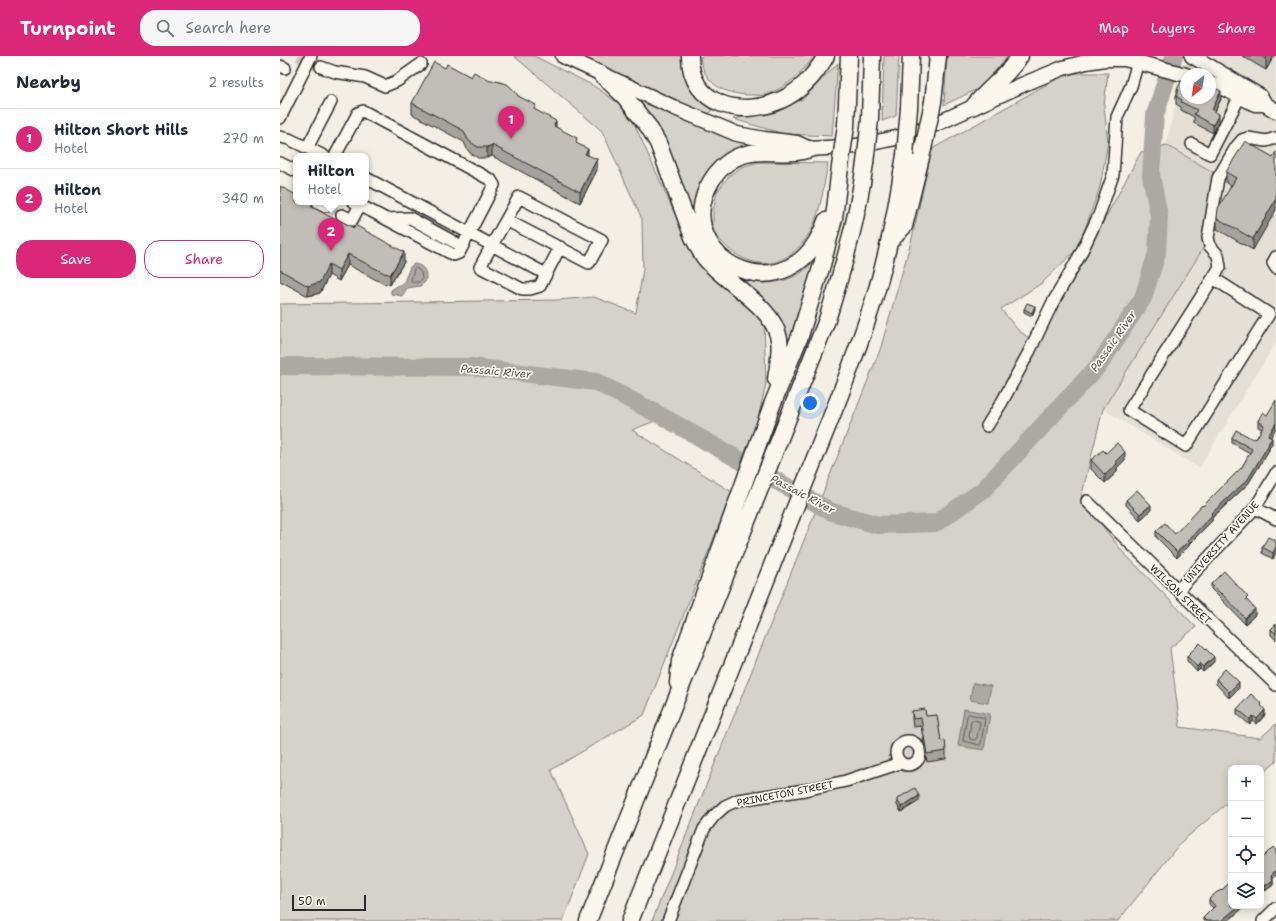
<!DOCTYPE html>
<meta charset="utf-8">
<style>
:root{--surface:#fff;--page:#f6f6f7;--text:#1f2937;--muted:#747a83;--line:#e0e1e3;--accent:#db2777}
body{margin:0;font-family:"Shantell Sans",sans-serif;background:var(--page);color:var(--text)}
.controls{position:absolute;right:12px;bottom:12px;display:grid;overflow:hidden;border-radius:8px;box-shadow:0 2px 10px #0003}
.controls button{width:36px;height:36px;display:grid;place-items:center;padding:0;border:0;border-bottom:1px solid var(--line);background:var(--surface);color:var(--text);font:20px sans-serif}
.compass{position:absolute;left:900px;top:12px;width:36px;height:36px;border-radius:50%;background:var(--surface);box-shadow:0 2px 10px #0003;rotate:210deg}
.scale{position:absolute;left:12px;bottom:10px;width:74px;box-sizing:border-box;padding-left:4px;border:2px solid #2b2b2b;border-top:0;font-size:11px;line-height:14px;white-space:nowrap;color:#2b2b2b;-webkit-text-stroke:3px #fbf7ec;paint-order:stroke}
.you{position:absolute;left:530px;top:347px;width:14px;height:14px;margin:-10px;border:3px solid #fff;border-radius:50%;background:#1a73e8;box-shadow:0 0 0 6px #1a73e833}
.badge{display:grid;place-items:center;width:26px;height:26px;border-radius:50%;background:var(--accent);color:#fff;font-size:13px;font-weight:700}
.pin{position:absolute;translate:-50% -33px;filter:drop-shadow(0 1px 2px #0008)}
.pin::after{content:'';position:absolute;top:21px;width:14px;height:12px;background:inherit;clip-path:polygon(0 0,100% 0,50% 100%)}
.popup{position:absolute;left:13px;top:97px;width:76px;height:52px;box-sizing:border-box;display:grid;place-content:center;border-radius:8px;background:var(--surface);filter:drop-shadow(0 1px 3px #0005);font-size:13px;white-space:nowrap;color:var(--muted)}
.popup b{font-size:15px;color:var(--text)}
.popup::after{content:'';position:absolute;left:50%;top:100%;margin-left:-8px;border:8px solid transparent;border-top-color:var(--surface)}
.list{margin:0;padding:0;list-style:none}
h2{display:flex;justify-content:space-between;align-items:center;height:52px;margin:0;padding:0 16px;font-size:17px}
h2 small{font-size:13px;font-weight:400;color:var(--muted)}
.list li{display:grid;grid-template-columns:26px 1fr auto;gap:12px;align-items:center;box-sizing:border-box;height:60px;padding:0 16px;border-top:1px solid var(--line)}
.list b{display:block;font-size:15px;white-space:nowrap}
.list p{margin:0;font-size:13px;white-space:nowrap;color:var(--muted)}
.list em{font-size:13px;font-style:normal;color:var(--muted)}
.actions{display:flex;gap:8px;padding:12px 16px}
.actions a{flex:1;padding:9px 0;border:1px solid var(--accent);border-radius:16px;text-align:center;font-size:14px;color:var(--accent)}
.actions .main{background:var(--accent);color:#fff}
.icon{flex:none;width:22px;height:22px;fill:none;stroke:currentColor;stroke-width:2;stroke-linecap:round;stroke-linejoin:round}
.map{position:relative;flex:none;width:996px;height:865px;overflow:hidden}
header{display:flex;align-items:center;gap:24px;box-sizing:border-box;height:56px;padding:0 20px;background:var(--accent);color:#fff}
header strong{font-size:19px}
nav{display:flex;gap:22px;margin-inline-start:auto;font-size:14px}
.search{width:280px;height:36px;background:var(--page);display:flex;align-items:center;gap:10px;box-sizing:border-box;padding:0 14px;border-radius:16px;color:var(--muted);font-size:15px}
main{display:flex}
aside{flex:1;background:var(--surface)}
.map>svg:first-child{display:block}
.built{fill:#e4e0d6;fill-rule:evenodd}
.green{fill:#d5d2c9;stroke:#807e7a}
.water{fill:#aca9a2;stroke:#787772}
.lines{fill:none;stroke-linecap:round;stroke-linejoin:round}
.shore{stroke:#5f5d5b;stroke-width:1}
.river{stroke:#aca9a2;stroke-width:18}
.minor-tunnel{stroke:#cbc8bf;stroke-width:11;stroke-dasharray:11 5.5;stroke-linecap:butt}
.minor-casing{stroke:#2b2b2b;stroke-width:14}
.major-casing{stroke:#2b2b2b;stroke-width:17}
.highway-casing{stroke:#2b2b2b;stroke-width:19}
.minor{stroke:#fbf7ec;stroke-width:11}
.major{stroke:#fbf7ec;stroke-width:14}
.highway{stroke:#fbf7ec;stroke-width:16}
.highway-bridge-casing{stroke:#2b2b2b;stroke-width:19;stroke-linecap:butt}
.highway-bridge{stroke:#fbf7ec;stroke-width:16}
.wall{fill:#a5a39d;stroke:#2b2b2b}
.shaded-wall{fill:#86857f;stroke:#2b2b2b}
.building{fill:#c0beb6;stroke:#2b2b2b}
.labels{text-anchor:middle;stroke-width:3.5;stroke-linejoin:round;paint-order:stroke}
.street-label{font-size:10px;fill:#2b2b2b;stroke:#fbf7ec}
.water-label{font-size:11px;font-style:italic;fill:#585755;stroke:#fbf7ec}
</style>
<header>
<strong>Turnpoint</strong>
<div class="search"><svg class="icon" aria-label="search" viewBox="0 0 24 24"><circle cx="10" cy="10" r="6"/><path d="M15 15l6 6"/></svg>Search here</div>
<nav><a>Map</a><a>Layers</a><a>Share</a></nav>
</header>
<main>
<aside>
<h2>Nearby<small>2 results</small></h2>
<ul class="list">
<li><span class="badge">1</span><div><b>Hilton Short Hills</b><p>Hotel</p></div><em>270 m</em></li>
<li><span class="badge">2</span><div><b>Hilton</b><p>Hotel</p></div><em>340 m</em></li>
</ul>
<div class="actions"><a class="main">Save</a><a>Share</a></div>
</aside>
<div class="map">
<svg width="996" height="865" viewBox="0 0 996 865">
<rect width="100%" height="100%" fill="#f3efe4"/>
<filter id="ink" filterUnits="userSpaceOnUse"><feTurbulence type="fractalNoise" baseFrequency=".025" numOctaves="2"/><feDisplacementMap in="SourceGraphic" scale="8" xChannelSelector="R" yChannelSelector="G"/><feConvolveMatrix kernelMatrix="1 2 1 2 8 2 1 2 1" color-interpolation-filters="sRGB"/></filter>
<g filter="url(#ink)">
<path class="built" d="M907 0H996V286L919 412 823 353 924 191 933 116 886 89ZM906 18H930V42H906Z"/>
<path class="green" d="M234 0H254L314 30 348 54 414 200 421 211 446 230 484 264 486 328 475 375 465 398 390 359 352 374 452 436 364 659 271 714 309 798 283 865H0V248L277 244 314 241 356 257 363 213 362 163 322 75Z
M299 0H401C404 26 410 39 432 54L426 60Z
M421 0H535C521 17 507 32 485 39 481 40 477 39 473 39 453 39 433 34 424 15 422 9 420 6 421 0Z
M604 0H619L616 60 602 65Z
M667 0H727L704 30 664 49Z
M558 7 552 80 504 78 453 63 491 56 523 43Z
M787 17H828L824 50 828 86 820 131 798 192 762 227 721 253 738 274 757 288 861 96 886 89 933 116 924 191 823 353 801 442 842 495 916 571 890 592 900 671 980 682 996 668V706L981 719V712H951V744L901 786 838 865H372L600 294 632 182 652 93Z
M360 44 443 80 473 88 458 94 415 158 411 157 359 46Z
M479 106 548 107C544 129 541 154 531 175 529 178 526 182 524 185 508 205 488 214 463 202 451 197 442 186 433 176V155L437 136 449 120 461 111Z
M532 207 534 208 531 219 507 291 455 222V219C460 221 465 224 470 225 491 231 519 223 532 207Z"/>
<path class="water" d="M134 208C144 209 148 217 145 226L140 230 127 232 122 240 111 238V234L124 226 130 211Z
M693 627 711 630 708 647 690 644Z
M684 653 710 658 704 694 678 690Z"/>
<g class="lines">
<path class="shore" d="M136 212 141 216 142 223 139 226H132L131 224 134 213Z
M689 658 705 662 701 688 700 689 683 685 687 660Z
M693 664 698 665 700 666 697 682 695 684 690 683 689 681 691 665Z"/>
<path class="river" d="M0 310 192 311 316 326 376 357 552 456 598 469 656 467 703 434 819 309 863 242 877 197 879 160 871 119 875 59 894 0"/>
<path class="minor-tunnel" d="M18 0 41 11
M46 150 62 159"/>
<g class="minor-casing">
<path id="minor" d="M0 10 5 12
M41 11 55 16 85 21 105 30 117 25 141 8
M0 62 31 0
M0 81 9 83 44 100
M912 88 930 98 960 40
M27 92 51 46
M55 100 78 57 83 55 211 124 214 129 179 197 174 199 74 146
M0 107 16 115
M86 122 266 218
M38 146 46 150
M62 159 72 164 80 149
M107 163 130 162 176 187
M226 164 309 207 322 184 239 141C226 164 213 187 200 211L242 233H250L260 230 280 191
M996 201 993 207 996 212
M933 222 989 258 906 390 849 354 940 211 938 199 930 190 928 182 938 122 956 91 962 84 968 82 986 85 996 82
M707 370 722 346 749 296 772 248 800 199 819 159 833 119 837 61 851 30 858 6
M807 445 898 534 996 629
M975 452 996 463
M898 534 975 452 996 417
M616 697a12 12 0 1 1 24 0a12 12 0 1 1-24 0Z
M388 865 424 773 434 760 445 750 458 744 525 734 566 725 620 707
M983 865 996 852"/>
</g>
<g class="major-casing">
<path id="major" d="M283 0 395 52 457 78 484 83 517 87 530 93 577 90 616 82 637 75 658 67 744 28 783 12 806 6 825 3H845L906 19
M912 0 980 40 985 48 996 55
M930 28 945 33 975 48H985"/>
</g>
<g class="highway-casing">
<path id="highway" d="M410 0C410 50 462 62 501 44 521 35 535 19 546 0
M321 18 345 41 368 70 378 87 413 181C417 188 420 196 425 202 446 228 493 249 499 283 501 296 498 310 496 323
M653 46 658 0
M694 50C709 32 728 19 740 0
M629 52 631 0
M590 63 592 0
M566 70 569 0
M530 93C525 94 520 96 515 96 495 98 475 92 455 102 442 109 433 120 427 133 395 207 512 263 546 165
M609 186 624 170 643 93
M398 627 400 605 492 349 520 280 530 247 542 209 554 162 560 111
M308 865 547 264C563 212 578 161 585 107
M350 865 560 339C579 289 598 238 609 186 616 157 620 128 625 99"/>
</g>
<use href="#minor" class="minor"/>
<use href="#major" class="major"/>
<use href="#highway" class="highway"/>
<g class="highway-bridge-casing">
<path id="highway-bridge" d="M643 93 653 46
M625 99 629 52
M585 107 590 63
M560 111 566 70"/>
</g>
<use href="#highway-bridge" class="highway-bridge"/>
</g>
<path class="wall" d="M962 0H994L986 14Z
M165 12 191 21 238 40 297 88 308 99 317 114 300 147 212 100 207 102H198L190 97 187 93 184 86 132 58V47Z
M906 25 941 43 935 55 939 66 933 77 914 67V61L901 54V51L896 48V40L897 38V33Z
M993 101 973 194 937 173V162L951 130 946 127V116Z
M0 130 16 146 124 206 110 229 106 227V229L68 209 59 225 49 219 40 237 28 240 0 225Z
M744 253H755L752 260 744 256Z
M983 356 992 388 989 391V394L968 428 932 462V465L909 488V490L897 502 876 481V475L895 478 962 411 970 397 952 387V382L976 383 982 373 978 371V365Z
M826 397 845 404 837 412V416L825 427 811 413V404Z
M846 444 871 454 860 464 846 449Z
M996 485 993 503 982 497V491Z
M931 528 968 546 975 559 965 568 941 543 931 533Z
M996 568V584L991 579V573Z
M907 600 934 606 923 616 920 613 917 616 907 605Z
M936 623 959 632 949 642 936 628Z
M982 651 985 659 977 668 973 665 970 669 957 658V653Z
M632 655 646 660 666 695V703L647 706 641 670 633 671 632 663Z
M617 743 639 745 621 756 617 749Z
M981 803 996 819 993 822V829L985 835 983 832 981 834Z
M929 843 951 850H965L948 865H923V862L933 852 929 848Z"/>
<path class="shaded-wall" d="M987 0H994L986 14V3Z
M941 35V43L932 62V54Z
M939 58V66L933 77V69Z
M276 65V76L274 70Z
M212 89V100L207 102V91Z
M308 93V104L305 98Z
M317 103V114L300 147V136Z
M996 143V154L973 194V183Z
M124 196V206L110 229V219Z
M68 198V209L59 225V214Z
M49 208V219L40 237 28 240V230Z
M755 250V253L752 260V257Z
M996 367V372L988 386V380Z
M992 382V388L989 391V394L968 428 932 462V465L909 488V490L897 502V496L931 458 988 388Z
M845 396V404L837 412V416L825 427V419L835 406Z
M871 449V454L860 464V458Z
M996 491V497L993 503V497Z
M975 553V559L965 568V562Z
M934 601V606L923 616V611Z
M920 607V613L917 616V611Z
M959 626V632L949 642V636Z
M985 654V659L977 668V663Z
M973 660V665L970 669V663Z
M639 740V745L621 756V751Z
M996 814V819L991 824V819Z
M993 824V829L985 835V830Z
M983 827V832L981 834V828Z
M959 850H965L948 865H941Z"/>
<path class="building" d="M981 0H987L986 3Z
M154 6 165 12 167 8 191 21 194 16 210 25H216L227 28 235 35 238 40 256 49 254 53 276 65 274 70 297 82 296 87 308 93 305 98 317 103 300 136 212 89 207 91H198L190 86 187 82 184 75 132 47Z
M903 23 906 25V42H930V32L931 30 941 35 932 54 939 58 933 69 914 58 917 54 901 46 902 44 896 40 899 34 897 33Z
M965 85 993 101 996 96V143L973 183 937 162 938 152 956 122 946 116Z
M0 130 16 139V146H23L58 165 59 164 74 172 75 169 124 196 110 219 106 217V218L68 198 59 214 49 208 40 226 28 230 0 214Z
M747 247 755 250 752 257 744 253Z
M996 344V367L988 380 992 382 988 388H989L968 423 931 458 932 459 908 484 909 485 897 496 876 475 885 467 895 478 922 449 923 450 962 411 972 393 952 382 956 374 973 383 974 382 976 383 984 369 978 365 983 356 987 359Z
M837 387 845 396 835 406 837 408 825 419 811 404 823 394 826 397Z
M857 434 871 449 860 458 846 444Z
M988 481 996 485V491L993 497 982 491Z
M944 515 968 541 966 543 975 553 965 562 941 537V538L931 528Z
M996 568V578L991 573Z
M920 587 934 601 923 611 920 607 917 611 907 600Z
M945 613 959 626 949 636 936 623Z
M971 638 982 648 981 649 985 654 977 663 973 660 970 663 957 653Z
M645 653 646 660 657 659 661 685 665 684 666 695 647 698 641 662 633 663 632 655Z
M635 732 639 740 621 751 617 743Z
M993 791 996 795V814L991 819 993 824 985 830 983 827 981 828V803Z
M951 825V850H959L941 865H926L923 862 935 850 929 843 937 836 942 834Z"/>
</g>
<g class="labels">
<g class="street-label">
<text transform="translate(941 486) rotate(-48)" y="4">UNIVERSITY AVENUE</text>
<text transform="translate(901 538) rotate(44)" y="4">WILSON STREET</text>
<text transform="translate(505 737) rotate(-11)" y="4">PRINCETON STREET</text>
</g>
<g class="water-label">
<text transform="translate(833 285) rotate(-55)" y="4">Passaic River</text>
<text transform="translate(216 315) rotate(5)" y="4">Passaic River</text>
<text transform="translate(523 438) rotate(28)" y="4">Passaic River</text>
</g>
</g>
</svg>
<div class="controls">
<button>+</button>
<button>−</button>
<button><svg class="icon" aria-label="locate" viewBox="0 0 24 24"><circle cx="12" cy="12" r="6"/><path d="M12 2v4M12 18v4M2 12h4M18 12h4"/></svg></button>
<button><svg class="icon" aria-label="layers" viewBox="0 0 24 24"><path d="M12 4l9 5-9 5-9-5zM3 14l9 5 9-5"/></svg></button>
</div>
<svg class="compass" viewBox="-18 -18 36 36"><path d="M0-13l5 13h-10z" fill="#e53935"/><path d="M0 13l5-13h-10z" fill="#747a83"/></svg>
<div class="scale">50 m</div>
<div class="you"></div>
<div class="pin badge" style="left:231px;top:83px">1</div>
<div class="pin badge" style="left:51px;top:195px">2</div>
<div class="popup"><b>Hilton</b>Hotel</div>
</div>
</main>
